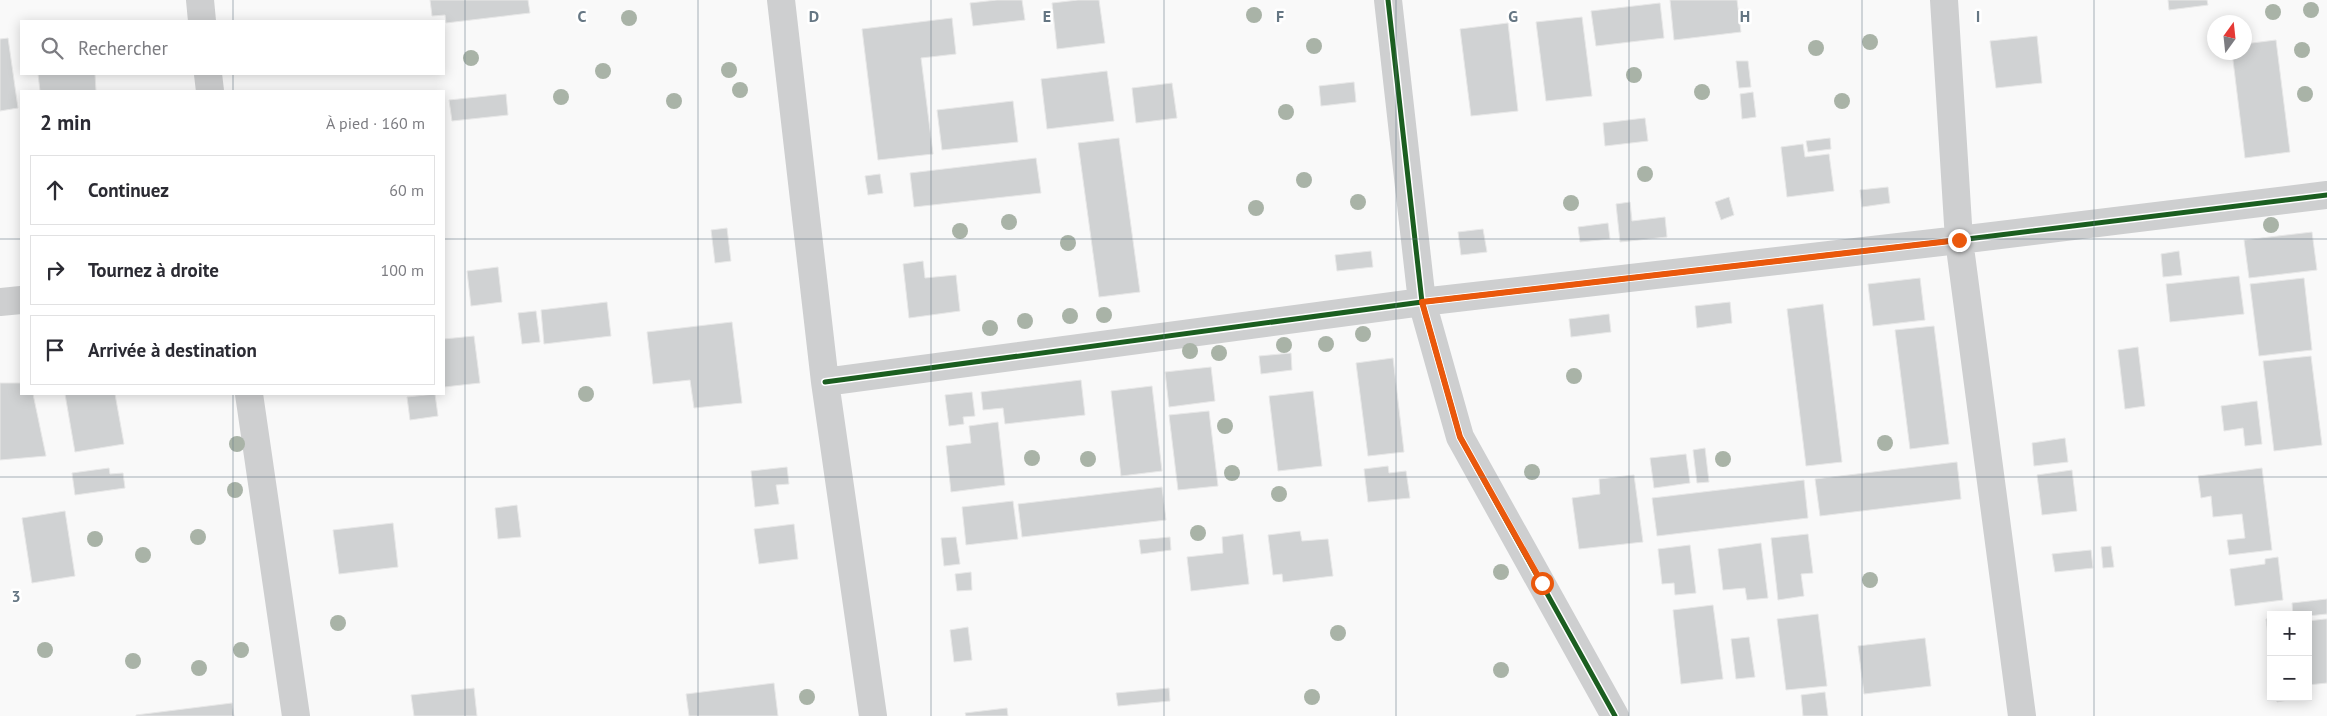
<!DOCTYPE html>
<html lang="fr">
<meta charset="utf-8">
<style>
:root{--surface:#fff;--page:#f2f2f3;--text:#2b2b33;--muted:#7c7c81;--line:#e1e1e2}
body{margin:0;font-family:"PT Sans",sans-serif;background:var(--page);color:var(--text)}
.controls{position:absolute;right:15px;bottom:15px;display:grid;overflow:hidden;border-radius:0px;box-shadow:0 2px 12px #0003}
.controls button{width:45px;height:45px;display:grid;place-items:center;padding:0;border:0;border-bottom:1px solid var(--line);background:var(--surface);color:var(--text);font:25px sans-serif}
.compass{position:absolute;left:2207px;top:15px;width:45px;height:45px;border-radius:50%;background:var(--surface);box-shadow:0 2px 12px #0003;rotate:15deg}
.stop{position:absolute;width:15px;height:15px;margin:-11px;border:4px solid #ea580c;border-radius:50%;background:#fff}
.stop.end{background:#ea580c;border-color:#fff;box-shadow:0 1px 5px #0008}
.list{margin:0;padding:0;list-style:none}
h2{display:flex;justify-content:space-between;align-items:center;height:65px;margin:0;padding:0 20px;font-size:21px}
h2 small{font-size:16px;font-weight:400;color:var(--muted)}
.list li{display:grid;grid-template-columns:32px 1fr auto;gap:15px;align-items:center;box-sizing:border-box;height:70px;margin:0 10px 10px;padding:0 10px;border:1px solid var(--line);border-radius:0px}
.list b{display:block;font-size:19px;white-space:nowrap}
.list em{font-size:16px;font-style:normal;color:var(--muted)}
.icon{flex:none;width:28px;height:28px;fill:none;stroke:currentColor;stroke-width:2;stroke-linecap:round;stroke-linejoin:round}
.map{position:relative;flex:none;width:2327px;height:716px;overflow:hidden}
.search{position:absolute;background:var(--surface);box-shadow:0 2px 12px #0003;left:20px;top:20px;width:425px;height:55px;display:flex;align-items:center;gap:12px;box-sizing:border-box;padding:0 18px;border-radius:0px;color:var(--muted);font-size:19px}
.panel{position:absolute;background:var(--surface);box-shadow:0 2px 12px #0003;left:20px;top:90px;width:425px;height:305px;border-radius:0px}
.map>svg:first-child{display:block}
.building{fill:#d0d2d3;stroke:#e8e8e8}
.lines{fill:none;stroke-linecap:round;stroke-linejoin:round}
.minor{stroke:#cecfd0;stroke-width:28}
.cycleway-casing{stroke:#fff;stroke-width:8}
.cycleway{stroke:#1b5e20;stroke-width:5}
.tree{fill:#a9b3a7}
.route{stroke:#ea580c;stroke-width:6}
.grid{fill:none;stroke:#657683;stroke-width:1;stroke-opacity:0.55}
.grid-label{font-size:16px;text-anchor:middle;font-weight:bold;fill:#657683;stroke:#fff;stroke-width:5;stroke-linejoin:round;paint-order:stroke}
</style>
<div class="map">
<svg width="2327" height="716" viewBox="0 0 2327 716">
<rect width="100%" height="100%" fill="#f9f9f9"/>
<path class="building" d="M430 0H528L530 13 446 23 445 15 432 16Z
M997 0H1022L1025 20 973 26 970 3Z
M1078 0H1099L1105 43 1057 49 1052 3Z
M1670 0H1737L1741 32 1674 40Z
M2168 0H2207L2208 5 2169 10Z
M1660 3 1664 38 1596 46 1591 11Z
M1582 17 1592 96 1546 101 1536 22Z
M952 18 956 54 921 58 933 154 878 160 862 29Z
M1508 23 1518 111 1471 116 1460 29Z
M2037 36 2042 83 1996 88 1990 41Z
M8 38 18 108 0 111V39Z
M2276 40 2290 152 2245 158 2232 52H2244V44Z
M1736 61H1748L1751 87 1739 88Z
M1107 71 1114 121 1047 129 1041 79Z
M38 74H95L96 91H40Z
M1354 82 1356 102 1321 106 1319 86Z
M1172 83 1177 118 1136 123 1132 88Z
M1753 92 1756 117 1742 119 1740 94Z
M506 94 508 115 452 121 449 100Z
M1013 101 1018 142 942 150 937 110Z
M1645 118 1648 141 1605 146 1603 123Z
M1119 138 1140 292 1099 297 1078 143Z
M1830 138 1831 149 1808 152 1806 141Z
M1803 144 1805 157 1829 154 1834 191 1787 197 1781 147Z
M1036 158 1041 193 914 207 910 173Z
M880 174 883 193 868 195 865 176Z
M1888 187 1890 203 1862 207 1860 190Z
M1729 197 1734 215 1721 220 1715 202Z
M1630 202 1632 221 1665 217 1667 237 1620 242 1616 204Z
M1608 223 1610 239 1580 242 1578 227Z
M727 228 731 261 715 263 711 230Z
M1483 229 1487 252 1461 255 1458 232Z
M2312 232 2317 270 2249 278 2244 240Z
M1371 251 1373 267 1337 271 1335 255Z
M2179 251 2182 275 2163 277 2161 254Z
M923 261 925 278 956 275 960 311 909 318 903 264Z
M498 267 502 302 471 306 467 271Z
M2239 276 2244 314 2170 322 2166 284Z
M1920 278 1925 320 1873 326 1868 284Z
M2304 278 2312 350 2259 356 2250 284Z
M607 302 611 336 544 344 541 310Z
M1730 302 1732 323 1697 328 1695 306Z
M1823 304 1842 462 1806 466 1787 309Z
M536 311 540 342 522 344 518 313Z
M1609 314 1611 332 1571 337 1569 319Z
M732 322 742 403 694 408 690 380 653 384 647 332Z
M1934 326 1949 444 1910 449 1895 330Z
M474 336 480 383 444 387V339Z
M2138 347 2145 406 2125 409 2118 350Z
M1291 353 1292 370 1261 374 1259 356Z
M2311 356 2322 445 2274 451 2263 361Z
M1393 358 1404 452 1368 456 1356 363Z
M1211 367 1215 401 1169 407 1165 372Z
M1081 380 1085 415 1005 424 1003 408 983 410 981 392Z
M0 383H21V394H33L46 456 0 460Z
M1152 386 1162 471 1121 476 1111 391Z
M1313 391 1322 466 1278 471 1269 396Z
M972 392 975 416 963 417 964 424 949 426 945 395Z
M65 394H115L124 444 75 452Z
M435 394 438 416 410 420 407 397Z
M2257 401 2262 444 2245 446 2243 428 2224 431 2221 406Z
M1209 411 1218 486 1178 490 1169 415Z
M998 422 1005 485 951 492 946 446 971 443 969 426Z
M2065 438 2068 462 2034 466 2032 443Z
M1705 448 1709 482 1697 483 1693 450Z
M1686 454 1690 483 1654 488 1650 458Z
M1957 462 1961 499 1820 516 1815 479Z
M1388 466 1389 473 1406 471 1410 498 1368 502 1364 469Z
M787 467 789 484 776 485 779 504 755 507 751 471Z
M109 468 110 474 123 473 125 488 75 495 72 473Z
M2262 468 2272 550 2229 555 2227 540 2245 538 2242 514 2213 517 2211 496 2201 498 2198 476Z
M2072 470 2077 511 2042 515 2037 475Z
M1634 475 1643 542 1579 549 1572 498 1600 494 1599 479Z
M1804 480 1808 518 1657 536 1652 498Z
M1162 487 1166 520 1022 537 1018 504Z
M1013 501 1018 539 966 545 962 507Z
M517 505 521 537 498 539 495 508Z
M65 511 75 576 32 583 22 518Z
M393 523 398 567 339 574 333 530Z
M794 524 798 559 759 564 754 529Z
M1300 531 1302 541 1328 539 1333 576 1283 582 1282 574 1273 575 1268 535Z
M1243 534 1249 584 1191 591 1187 557 1223 553 1222 537Z
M1808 534 1813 573 1801 574 1804 596 1778 600 1771 538Z
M956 537 960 564 944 566 941 538Z
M1170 537 1171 550 1141 554 1139 540Z
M1761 543 1768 598 1747 600 1745 588 1723 590 1718 549Z
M1690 545 1696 593 1675 595 1674 583 1662 584 1658 549Z
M2111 546 2114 567 2103 568 2101 547Z
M2091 550 2093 568 2055 572 2052 554Z
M2278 557 2283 600 2235 606 2230 569 2265 564V559Z
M971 572 972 590 957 591 955 574Z
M2327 599V614L2308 616 2293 615 2292 603Z
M1713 605 1723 679 1681 684 1673 610Z
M1818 614 1827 686 1786 690 1777 619Z
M2271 618V658L2266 619Z
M2325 619H2327V683L2308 685V621Z
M968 627 972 660 954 662 950 630Z
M1749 637 1755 677 1736 679 1731 639Z
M1925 638 1931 686 1864 694 1858 646Z
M774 683 778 716H689L686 694Z
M474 688 477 716H414L411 695Z
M1169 688 1170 701 1118 706 1116 693Z
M1825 692 1828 716H1803L1801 695Z
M2276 697H2293L2294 699 2277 702Z
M232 703 234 716H136V715Z
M1007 708 1008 716H966L965 713Z"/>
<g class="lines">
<path class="minor" d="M200 0 202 21
M781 0 825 382 873 716
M1388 0 1422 302 1460 437 1615 716
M1944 0 1959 240 2022 716
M208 74 210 91
M0 302 21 300
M825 382 1422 302 1959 240 2327 195
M249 394 296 716"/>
<g class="cycleway-casing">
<path id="cycleway" d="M1388 0 1422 302 1460 437 1615 716
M825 382 1422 302 1959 240 2327 195"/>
</g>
<use href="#cycleway" class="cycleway"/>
</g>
<g class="tree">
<circle cx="2311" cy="10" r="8"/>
<circle cx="2273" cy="12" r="8"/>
<circle cx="1254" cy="15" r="8"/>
<circle cx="629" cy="18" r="8"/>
<circle cx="1870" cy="42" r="8"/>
<circle cx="1314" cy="46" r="8"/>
<circle cx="1816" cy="48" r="8"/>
<circle cx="2302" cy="50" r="8"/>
<circle cx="471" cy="58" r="8"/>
<circle cx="729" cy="70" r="8"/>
<circle cx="603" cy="71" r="8"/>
<circle cx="1634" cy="75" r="8"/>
<circle cx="740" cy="90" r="8"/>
<circle cx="1702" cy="92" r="8"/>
<circle cx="2305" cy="94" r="8"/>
<circle cx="561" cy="97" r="8"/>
<circle cx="674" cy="101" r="8"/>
<circle cx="1842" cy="101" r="8"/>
<circle cx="1286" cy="112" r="8"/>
<circle cx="1645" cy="174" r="8"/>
<circle cx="1304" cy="180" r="8"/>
<circle cx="1358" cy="202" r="8"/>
<circle cx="1571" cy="203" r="8"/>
<circle cx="1256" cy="208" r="8"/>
<circle cx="1009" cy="222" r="8"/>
<circle cx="2271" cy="225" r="8"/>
<circle cx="960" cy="231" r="8"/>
<circle cx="1068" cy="243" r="8"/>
<circle cx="1104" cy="315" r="8"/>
<circle cx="1070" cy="316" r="8"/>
<circle cx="1025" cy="321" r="8"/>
<circle cx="990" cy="328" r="8"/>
<circle cx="1363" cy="334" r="8"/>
<circle cx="1326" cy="344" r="8"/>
<circle cx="1284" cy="345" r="8"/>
<circle cx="1190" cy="351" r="8"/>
<circle cx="1219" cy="353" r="8"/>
<circle cx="1574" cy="376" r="8"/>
<circle cx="586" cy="394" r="8"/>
<circle cx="1225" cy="426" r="8"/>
<circle cx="1885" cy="443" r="8"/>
<circle cx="237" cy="444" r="8"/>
<circle cx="1032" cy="458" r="8"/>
<circle cx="1088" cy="459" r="8"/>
<circle cx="1723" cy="459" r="8"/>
<circle cx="1532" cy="472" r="8"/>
<circle cx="1232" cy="473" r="8"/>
<circle cx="235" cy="490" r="8"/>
<circle cx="1279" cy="494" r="8"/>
<circle cx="1198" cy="533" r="8"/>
<circle cx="198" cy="537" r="8"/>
<circle cx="95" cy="539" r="8"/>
<circle cx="143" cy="555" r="8"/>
<circle cx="1501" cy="572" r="8"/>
<circle cx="1870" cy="580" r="8"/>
<circle cx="338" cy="623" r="8"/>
<circle cx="1338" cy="633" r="8"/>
<circle cx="45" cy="650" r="8"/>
<circle cx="241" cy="650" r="8"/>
<circle cx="133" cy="661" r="8"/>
<circle cx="199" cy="668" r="8"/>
<circle cx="1501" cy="670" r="8"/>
<circle cx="807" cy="697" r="8"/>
<circle cx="1312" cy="697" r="8"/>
</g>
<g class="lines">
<path class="route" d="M1542 583 1460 437 1422 302 1959 240"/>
</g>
<path class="grid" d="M233 0V21M465 0V716M698 0V716M931 0V716M1164 0V716M1396 0V716M1629 0V716M1862 0V716M2094 0V716M233 74V91M0 239H21M444 239H2327M233 394V716M0 477H2327"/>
<g class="grid-label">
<text x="582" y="22">C</text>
<text x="814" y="22">D</text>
<text x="1047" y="22">E</text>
<text x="1280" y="22">F</text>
<text x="1513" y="22">G</text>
<text x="1745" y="22">H</text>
<text x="1978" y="22">I</text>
<text x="16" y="602">3</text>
</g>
</svg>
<div class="controls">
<button>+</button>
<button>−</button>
</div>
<svg class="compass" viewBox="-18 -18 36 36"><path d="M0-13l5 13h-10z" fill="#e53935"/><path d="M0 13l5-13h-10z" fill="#7c7c81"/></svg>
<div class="stop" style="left:1542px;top:583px"></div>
<div class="stop end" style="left:1959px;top:240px"></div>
<div class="search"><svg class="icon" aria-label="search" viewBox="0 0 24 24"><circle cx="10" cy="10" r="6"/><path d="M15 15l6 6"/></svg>Rechercher</div>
<section class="panel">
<h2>2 min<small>À pied · 160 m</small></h2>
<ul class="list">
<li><svg class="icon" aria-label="ahead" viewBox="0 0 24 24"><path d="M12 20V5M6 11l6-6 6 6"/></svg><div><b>Continuez</b></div><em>60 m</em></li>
<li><svg class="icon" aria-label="right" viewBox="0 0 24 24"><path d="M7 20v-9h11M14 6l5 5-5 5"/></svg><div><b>Tournez à droite</b></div><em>100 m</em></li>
<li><svg class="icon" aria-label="arrive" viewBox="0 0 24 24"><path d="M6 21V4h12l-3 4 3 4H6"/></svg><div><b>Arrivée à destination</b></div></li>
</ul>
</section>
</div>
